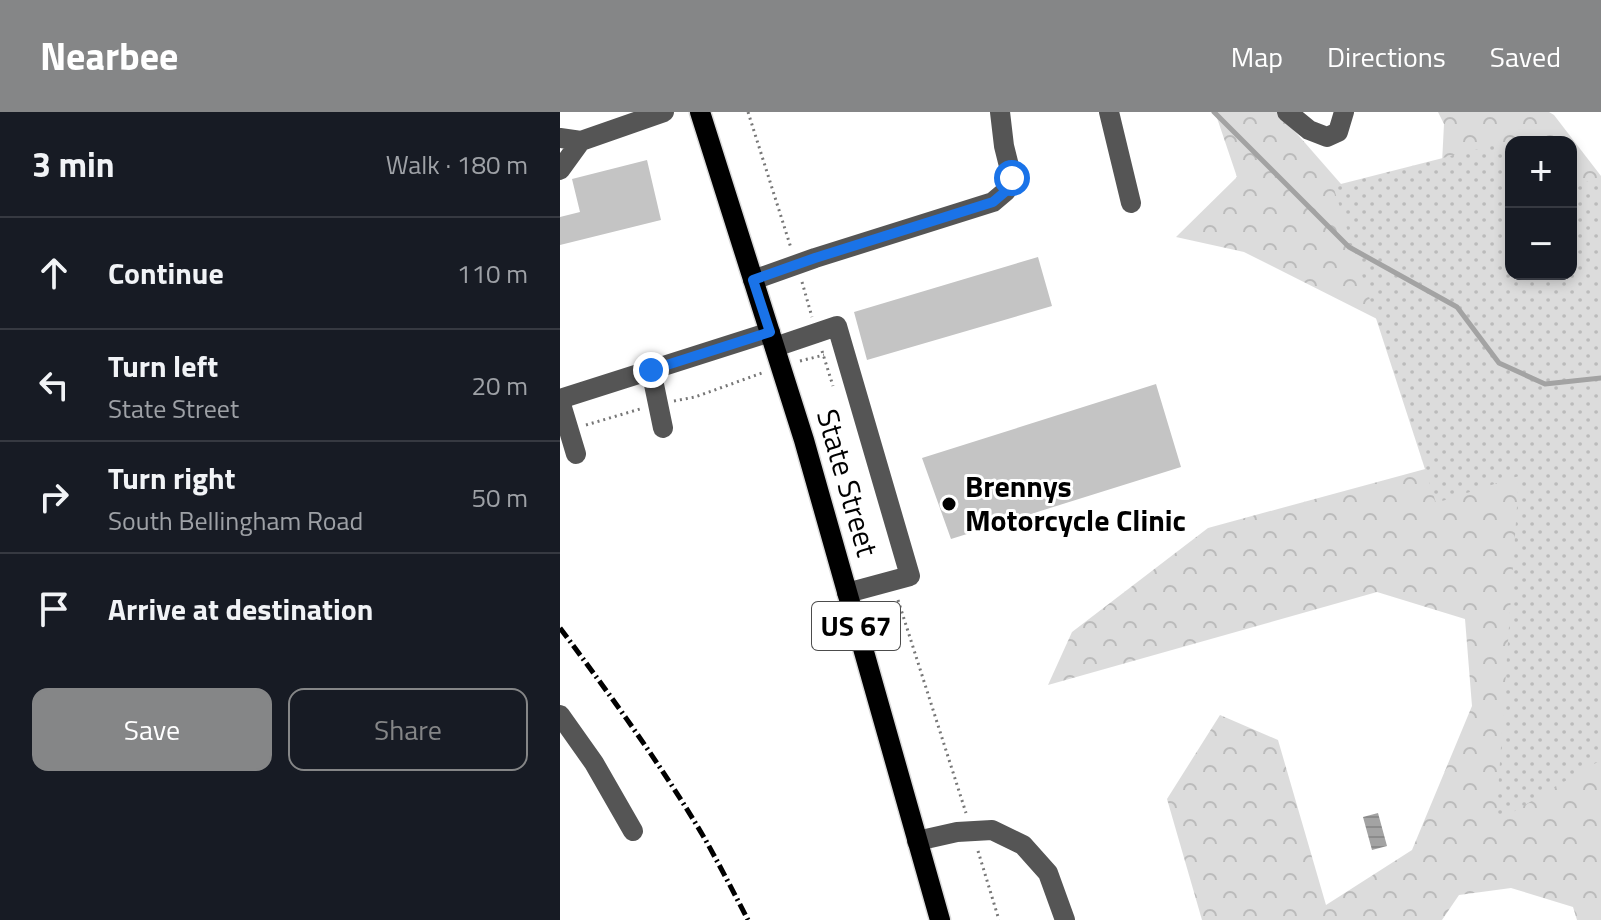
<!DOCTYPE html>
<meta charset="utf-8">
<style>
:root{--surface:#171b24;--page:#20242c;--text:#f1f3f6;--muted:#9ea1a6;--line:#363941;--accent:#858687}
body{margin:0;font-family:"Titillium Web",sans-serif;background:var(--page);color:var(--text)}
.controls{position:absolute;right:24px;top:24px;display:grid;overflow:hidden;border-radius:16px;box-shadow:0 4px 12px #0003}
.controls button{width:72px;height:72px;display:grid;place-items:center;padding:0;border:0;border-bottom:2px solid var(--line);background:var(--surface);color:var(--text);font:40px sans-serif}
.stop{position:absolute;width:24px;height:24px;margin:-18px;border:6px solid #1a73e8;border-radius:50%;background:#fff}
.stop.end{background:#1a73e8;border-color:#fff;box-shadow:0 2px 8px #0008}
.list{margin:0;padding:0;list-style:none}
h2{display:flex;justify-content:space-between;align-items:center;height:104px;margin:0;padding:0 32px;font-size:34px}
h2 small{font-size:26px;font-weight:400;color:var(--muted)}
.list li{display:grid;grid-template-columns:52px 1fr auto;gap:24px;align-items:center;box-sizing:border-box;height:112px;padding:0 32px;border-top:2px solid var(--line)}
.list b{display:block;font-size:30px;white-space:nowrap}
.list p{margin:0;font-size:26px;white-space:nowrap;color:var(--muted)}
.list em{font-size:26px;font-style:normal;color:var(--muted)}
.actions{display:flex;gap:16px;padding:24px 32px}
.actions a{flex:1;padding:18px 0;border:2px solid var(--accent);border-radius:16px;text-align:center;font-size:28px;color:var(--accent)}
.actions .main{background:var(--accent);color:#fff}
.icon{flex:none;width:44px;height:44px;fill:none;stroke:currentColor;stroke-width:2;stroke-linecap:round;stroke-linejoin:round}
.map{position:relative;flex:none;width:1041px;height:808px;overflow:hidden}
header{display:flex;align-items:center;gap:48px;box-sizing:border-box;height:112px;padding:0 40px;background:var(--accent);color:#fff}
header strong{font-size:38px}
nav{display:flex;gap:44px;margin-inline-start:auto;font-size:28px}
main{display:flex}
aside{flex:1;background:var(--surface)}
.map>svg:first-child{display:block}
.forest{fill:url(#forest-crowns);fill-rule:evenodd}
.park{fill:url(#park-dots)}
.water{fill:url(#water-rules)}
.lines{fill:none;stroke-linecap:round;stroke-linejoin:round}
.stream{stroke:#a3a3a3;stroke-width:5}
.building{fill:#c4c4c4}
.major-casing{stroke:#dbdbdb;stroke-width:23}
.path{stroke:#777;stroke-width:3;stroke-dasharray:2 4;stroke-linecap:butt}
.minor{stroke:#555;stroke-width:20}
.major{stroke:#000;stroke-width:20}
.rail{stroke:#000;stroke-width:5;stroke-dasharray:12 4 2 4;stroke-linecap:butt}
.route{stroke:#1a73e8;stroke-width:10}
.poi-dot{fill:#000;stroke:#fff;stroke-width:3}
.labels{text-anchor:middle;stroke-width:6;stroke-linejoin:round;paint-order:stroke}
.shield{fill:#fff;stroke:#4c4c4c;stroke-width:2}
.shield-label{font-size:28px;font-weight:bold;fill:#000}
.street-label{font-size:30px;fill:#000;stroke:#fff}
.poi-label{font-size:30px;font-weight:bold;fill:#000;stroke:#fff;text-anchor:start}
</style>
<header>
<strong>Nearbee</strong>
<nav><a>Map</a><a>Directions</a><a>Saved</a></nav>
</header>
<main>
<aside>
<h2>3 min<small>Walk · 180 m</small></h2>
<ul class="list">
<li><svg class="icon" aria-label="ahead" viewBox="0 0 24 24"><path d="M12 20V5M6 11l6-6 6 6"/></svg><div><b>Continue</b></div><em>110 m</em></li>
<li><svg class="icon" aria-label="left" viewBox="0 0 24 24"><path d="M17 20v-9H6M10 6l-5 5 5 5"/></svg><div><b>Turn left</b><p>State Street</p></div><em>20 m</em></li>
<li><svg class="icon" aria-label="right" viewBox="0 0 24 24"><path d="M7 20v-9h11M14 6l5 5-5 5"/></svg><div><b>Turn right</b><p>South Bellingham Road</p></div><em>50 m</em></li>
<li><svg class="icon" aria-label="arrive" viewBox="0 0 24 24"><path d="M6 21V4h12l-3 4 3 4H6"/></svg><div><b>Arrive at destination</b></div></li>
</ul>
<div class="actions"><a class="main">Save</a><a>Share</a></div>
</aside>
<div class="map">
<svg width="1041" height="808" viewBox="0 0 1041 808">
<defs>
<pattern id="forest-crowns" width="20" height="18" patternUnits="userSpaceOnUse" patternTransform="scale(2)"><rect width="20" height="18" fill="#dcdcdc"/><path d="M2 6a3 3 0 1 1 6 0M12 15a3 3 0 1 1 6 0" fill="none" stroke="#bbb"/></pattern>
<pattern id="park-dots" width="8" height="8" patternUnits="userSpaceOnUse" patternTransform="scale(2)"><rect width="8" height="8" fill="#dcdcdc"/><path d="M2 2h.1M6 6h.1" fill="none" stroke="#bbb" stroke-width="1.8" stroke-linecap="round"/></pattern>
<pattern id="water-rules" width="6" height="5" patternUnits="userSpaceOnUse" patternTransform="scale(2)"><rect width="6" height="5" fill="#a3a3a3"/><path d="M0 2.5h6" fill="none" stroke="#8b8b8b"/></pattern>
</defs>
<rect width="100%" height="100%" fill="#fff"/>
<path class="forest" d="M655 0H718L795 88 880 90 884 12 878 0H989L994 3 1041 64V808H1017L1013 795 951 776 899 783 882 808H642L607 687 660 603 718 628 766 793 852 738 912 594 905 507 817 480 488 573 512 520 648 416 891 350 821 209 684 140 616 125 677 65ZM951 30H1011V162H951Z"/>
<path class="park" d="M934 33 951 39V162H1011V63L1041 75V648L936 710 959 364 876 391 773 74Z"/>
<path class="water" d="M818 701 827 734 812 738 803 705Z"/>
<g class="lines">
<path class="stream" d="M654 0 789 135 897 195 939 251 985 272 1041 266"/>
</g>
<path class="building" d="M87 48 101 108 0 133V105L20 100 12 67Z
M478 145 492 194 307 248 294 200Z
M596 272 621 355 391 427 362 346Z"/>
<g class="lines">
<g class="major-casing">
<path id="major" d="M140 0 244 328 380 808"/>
</g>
<path class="path" d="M188 0 231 136
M242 170 252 205
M262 239 273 274
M240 249 264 243
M114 289 135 285 202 261
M26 313 80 297
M338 488 406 701
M418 739 439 808"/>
<path class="minor" d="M549 0 571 91
M727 0 749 18 767 25 778 20 784 0
M0 26 21 29 104 0
M0 58 21 29
M193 168 255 146 433 90 446 79 452 66 444 34 440 0
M215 235 277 214 350 464 287 481
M91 258 103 316
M0 287 210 220
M0 289 16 342
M0 603 34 651 73 719
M357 729 397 720 432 718 463 733 488 761 505 808"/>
<use href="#major" class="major"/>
<path class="rail" d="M0 516C51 584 102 654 145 727 160 754 174 781 188 808"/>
</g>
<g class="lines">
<path class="route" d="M91 258 210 220 193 168 255 146 433 90 446 79 452 66"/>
</g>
<circle class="poi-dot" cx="389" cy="392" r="8"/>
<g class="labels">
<rect class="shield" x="252" y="490" width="88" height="48" rx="6"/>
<g class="shield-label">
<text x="296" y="524">US 67</text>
</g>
<g class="street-label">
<text transform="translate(287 371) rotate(74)" y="10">State Street</text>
</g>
<g class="poi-label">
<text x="405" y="385">Brennys<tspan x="405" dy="34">Motorcycle Clinic</tspan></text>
</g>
</g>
</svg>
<div class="controls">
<button>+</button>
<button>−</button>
</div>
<div class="stop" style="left:452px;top:66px"></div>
<div class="stop end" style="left:91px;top:258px"></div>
</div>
</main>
